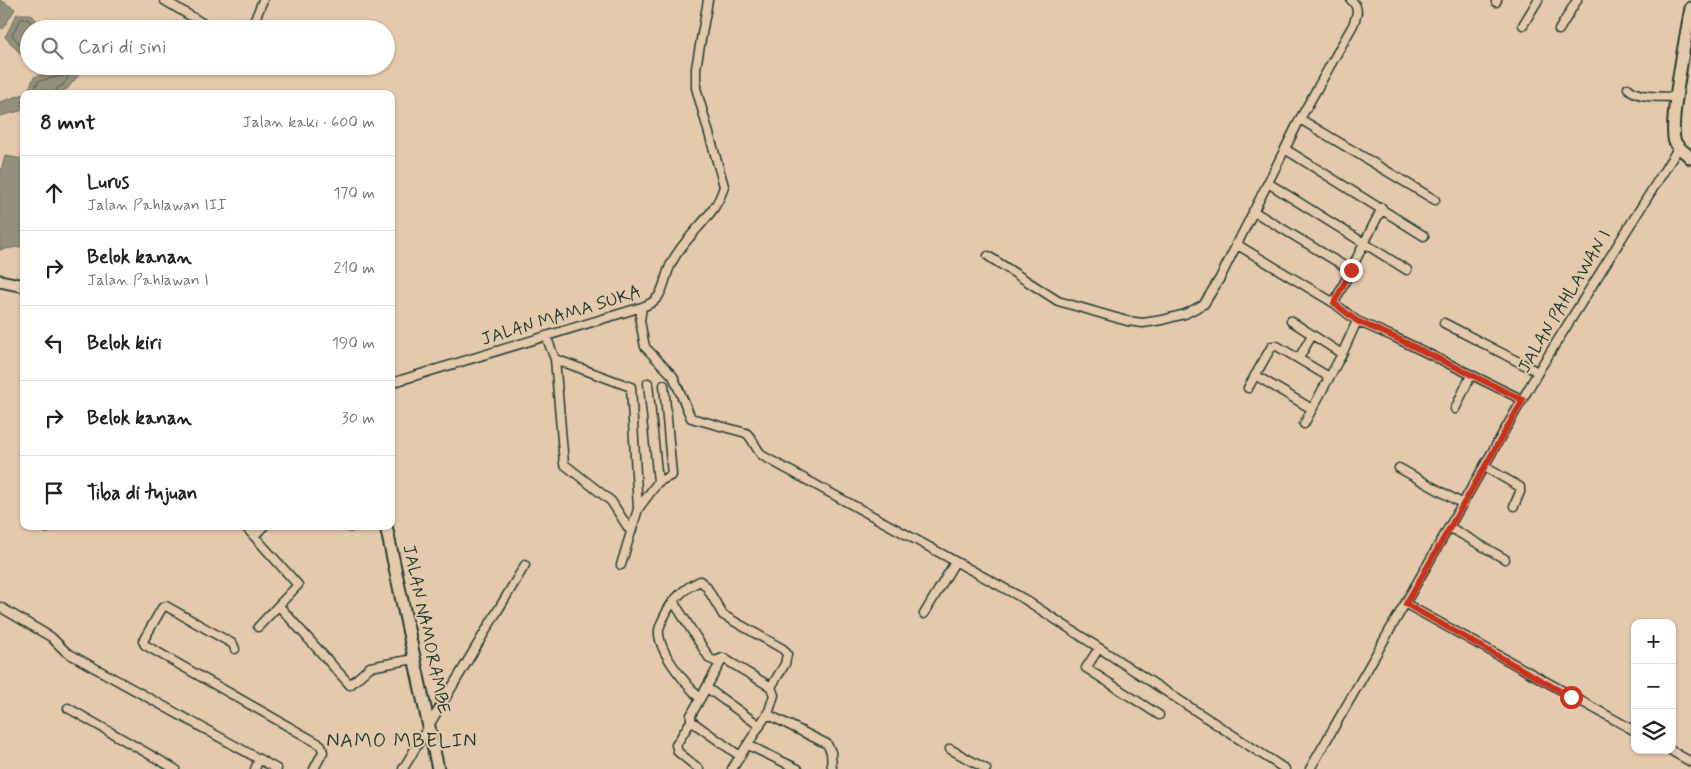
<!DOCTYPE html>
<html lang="id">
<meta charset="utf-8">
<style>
:root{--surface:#fff;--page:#f2f2f2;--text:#202124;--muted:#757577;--line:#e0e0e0}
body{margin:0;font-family:Mynerve,sans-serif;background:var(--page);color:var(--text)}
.controls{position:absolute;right:15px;bottom:15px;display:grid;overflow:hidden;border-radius:10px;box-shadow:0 1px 4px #0004}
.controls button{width:45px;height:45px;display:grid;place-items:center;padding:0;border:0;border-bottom:1px solid var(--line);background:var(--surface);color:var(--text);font:25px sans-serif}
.stop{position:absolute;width:15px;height:15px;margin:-11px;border:4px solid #c8321e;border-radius:50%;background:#fff}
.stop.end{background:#c8321e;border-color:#fff;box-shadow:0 1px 5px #0008}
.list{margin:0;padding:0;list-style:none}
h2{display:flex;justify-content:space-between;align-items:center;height:65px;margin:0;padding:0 20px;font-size:21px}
h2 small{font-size:16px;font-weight:400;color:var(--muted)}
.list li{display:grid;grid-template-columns:32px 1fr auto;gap:15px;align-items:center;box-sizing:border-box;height:75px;padding:0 20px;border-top:1px solid var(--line)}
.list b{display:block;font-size:19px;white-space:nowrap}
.list p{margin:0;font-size:16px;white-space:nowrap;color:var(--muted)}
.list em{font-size:16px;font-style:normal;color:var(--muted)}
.icon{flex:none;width:28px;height:28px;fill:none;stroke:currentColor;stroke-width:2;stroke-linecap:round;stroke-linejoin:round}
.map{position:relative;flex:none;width:1691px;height:769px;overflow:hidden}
.search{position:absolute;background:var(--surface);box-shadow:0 1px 4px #0004;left:20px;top:20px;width:375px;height:55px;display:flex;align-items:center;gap:12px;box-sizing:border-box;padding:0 18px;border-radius:28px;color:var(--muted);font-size:19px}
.panel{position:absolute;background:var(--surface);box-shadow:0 1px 4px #0004;left:20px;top:90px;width:375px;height:440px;border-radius:10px}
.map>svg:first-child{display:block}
.water{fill:#95907b;stroke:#666f5f}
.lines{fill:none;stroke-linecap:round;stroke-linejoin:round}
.shore{stroke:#4e5e50;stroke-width:1}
.street-casing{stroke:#1f3d34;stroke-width:11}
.secondary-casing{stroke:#1f3d34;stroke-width:15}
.street{stroke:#e5c9ac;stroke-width:8}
.secondary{stroke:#e5c9ac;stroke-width:11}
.route{stroke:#c8321e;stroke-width:6}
.labels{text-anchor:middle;stroke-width:4;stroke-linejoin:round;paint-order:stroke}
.street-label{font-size:18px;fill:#1f3d34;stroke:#e5c9ac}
.quarter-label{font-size:20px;letter-spacing:1px;fill:#1f3d34;stroke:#e5c9ac}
</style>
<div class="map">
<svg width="1691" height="769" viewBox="0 0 1691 769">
<rect width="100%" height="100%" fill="#e5c9ac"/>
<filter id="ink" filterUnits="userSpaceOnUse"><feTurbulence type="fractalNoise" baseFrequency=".02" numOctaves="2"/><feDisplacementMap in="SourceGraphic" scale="10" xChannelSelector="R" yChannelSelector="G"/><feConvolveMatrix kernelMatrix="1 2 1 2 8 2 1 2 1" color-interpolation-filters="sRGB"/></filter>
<g filter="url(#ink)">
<path class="water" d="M0 0 15 9 3 29 0 27Z
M17 14H31L44 29H29V63L5 37Z
M79 66 85 68 67 89 55 94 27 93 34 77Z
M24 94V110L0 116V102Z
M5 156 24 159V246L0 250V175Z"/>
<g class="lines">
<path class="shore" d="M29 56 12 35 21 19H28L37 29
M32 94 38 81 67 75 68 78 63 85 57 88 55 94"/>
<g class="street-casing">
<path id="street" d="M164 0 212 29
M1496 2 1497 0
M1523 25 1538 0
M251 29 263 0
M1559 30 1577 0
M1628 88C1639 99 1661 96 1676 97
M1300 119 1435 200
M1285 149 1424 236
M1268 183 1407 270
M1253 211 1351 270
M1236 244 1334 303 1357 321 1394 337 1523 400
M988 256 1058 301 1127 321 1143 323 1162 320 1185 314 1204 304 1220 278 1300 119 1353 25C1357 15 1360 8 1351 0
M1334 303 1382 208
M642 307 640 321 645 347 673 376 691 418 746 433C754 439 755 449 763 456L1024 599 1285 769
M1291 321 1342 354
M1444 323 1538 372
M546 336 555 359 631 387 638 509 621 565
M1299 358 1312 335
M555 359 564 464 611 501 631 532
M1255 375 1312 409
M391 383 642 307C667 299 661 282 672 262 686 234 716 217 724 186L696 88V68L708 0
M1248 388 1272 346H1277L1329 377
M1455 409 1471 375
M1304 424 1342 354 1357 321
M1485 467 1520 487V492L1514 506
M1399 468 1463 504
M658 482 672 475 664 385
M638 509 658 482 648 383
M245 526 298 585 258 627
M350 527 352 526
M1449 527 1505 559
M47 528 48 526
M254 536 264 526
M673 601 710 659 715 661 723 658 691 715V721L676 745 678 752 699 769
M1406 604 1635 731
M279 606 350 685 370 667 414 659
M0 607 51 637 66 652 277 769
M924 614 955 562
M1099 648 1086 668 1159 715
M235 649 233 644 166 606 162 608 143 641 145 645 321 745 323 752 314 769
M723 658 771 687 774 695 769 711 732 769
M707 688 760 726
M700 699C687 684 657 652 659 630 660 623 665 616 668 609 676 596 686 587 700 581L706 586 723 615 783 649 787 654 785 664 771 687
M68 708 175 769
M767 714 827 744 831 752 832 769
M691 721 740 756
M748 745 798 769
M950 749 986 769
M1670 750 1691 762
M255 769 259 759
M403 769 525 565
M1310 769 1541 367 1679 147"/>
</g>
<g class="secondary-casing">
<path id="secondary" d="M1691 8C1687 31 1668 126 1675 142 1678 148 1686 153 1691 158
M0 281 24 286
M386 526 438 769"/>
</g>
<use href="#street" class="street"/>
<use href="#secondary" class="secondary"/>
</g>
</g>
<g class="lines" filter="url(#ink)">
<path class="route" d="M1351 270 1334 303 1357 321 1394 337 1523 400 1406 604 1571 697"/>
</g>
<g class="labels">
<g class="street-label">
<text transform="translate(1564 301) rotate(-59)" y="6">JALAN PAHLAWAN I</text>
<text transform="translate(561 315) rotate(-17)" y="6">JALAN MAMA SUKA</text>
<text transform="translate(427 629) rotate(78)" y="6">JALAN NAMORAMBE</text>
</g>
<g class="quarter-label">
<text x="402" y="747">NAMO MBELIN</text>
</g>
</g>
</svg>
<div class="controls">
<button>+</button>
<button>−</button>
<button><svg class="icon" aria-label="layers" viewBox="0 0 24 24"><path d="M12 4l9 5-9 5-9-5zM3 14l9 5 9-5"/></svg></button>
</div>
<div class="stop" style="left:1571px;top:697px"></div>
<div class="stop end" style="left:1351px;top:270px"></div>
<div class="search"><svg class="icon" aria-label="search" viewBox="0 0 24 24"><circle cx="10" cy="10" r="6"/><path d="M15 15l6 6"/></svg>Cari di sini</div>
<section class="panel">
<h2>8 mnt<small>Jalan kaki · 600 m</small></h2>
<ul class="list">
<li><svg class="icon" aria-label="ahead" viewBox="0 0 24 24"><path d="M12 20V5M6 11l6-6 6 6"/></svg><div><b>Lurus</b><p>Jalan Pahlawan III</p></div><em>170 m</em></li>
<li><svg class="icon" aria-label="right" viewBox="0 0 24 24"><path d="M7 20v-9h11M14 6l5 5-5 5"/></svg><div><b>Belok kanan</b><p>Jalan Pahlawan I</p></div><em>210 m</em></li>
<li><svg class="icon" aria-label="left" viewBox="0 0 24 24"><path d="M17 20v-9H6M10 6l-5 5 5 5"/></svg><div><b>Belok kiri</b></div><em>190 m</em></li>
<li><svg class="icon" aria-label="right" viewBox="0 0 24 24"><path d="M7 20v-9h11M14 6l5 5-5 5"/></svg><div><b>Belok kanan</b></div><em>30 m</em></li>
<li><svg class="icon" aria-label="arrive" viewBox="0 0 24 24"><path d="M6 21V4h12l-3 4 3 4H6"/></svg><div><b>Tiba di tujuan</b></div></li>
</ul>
</section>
</div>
